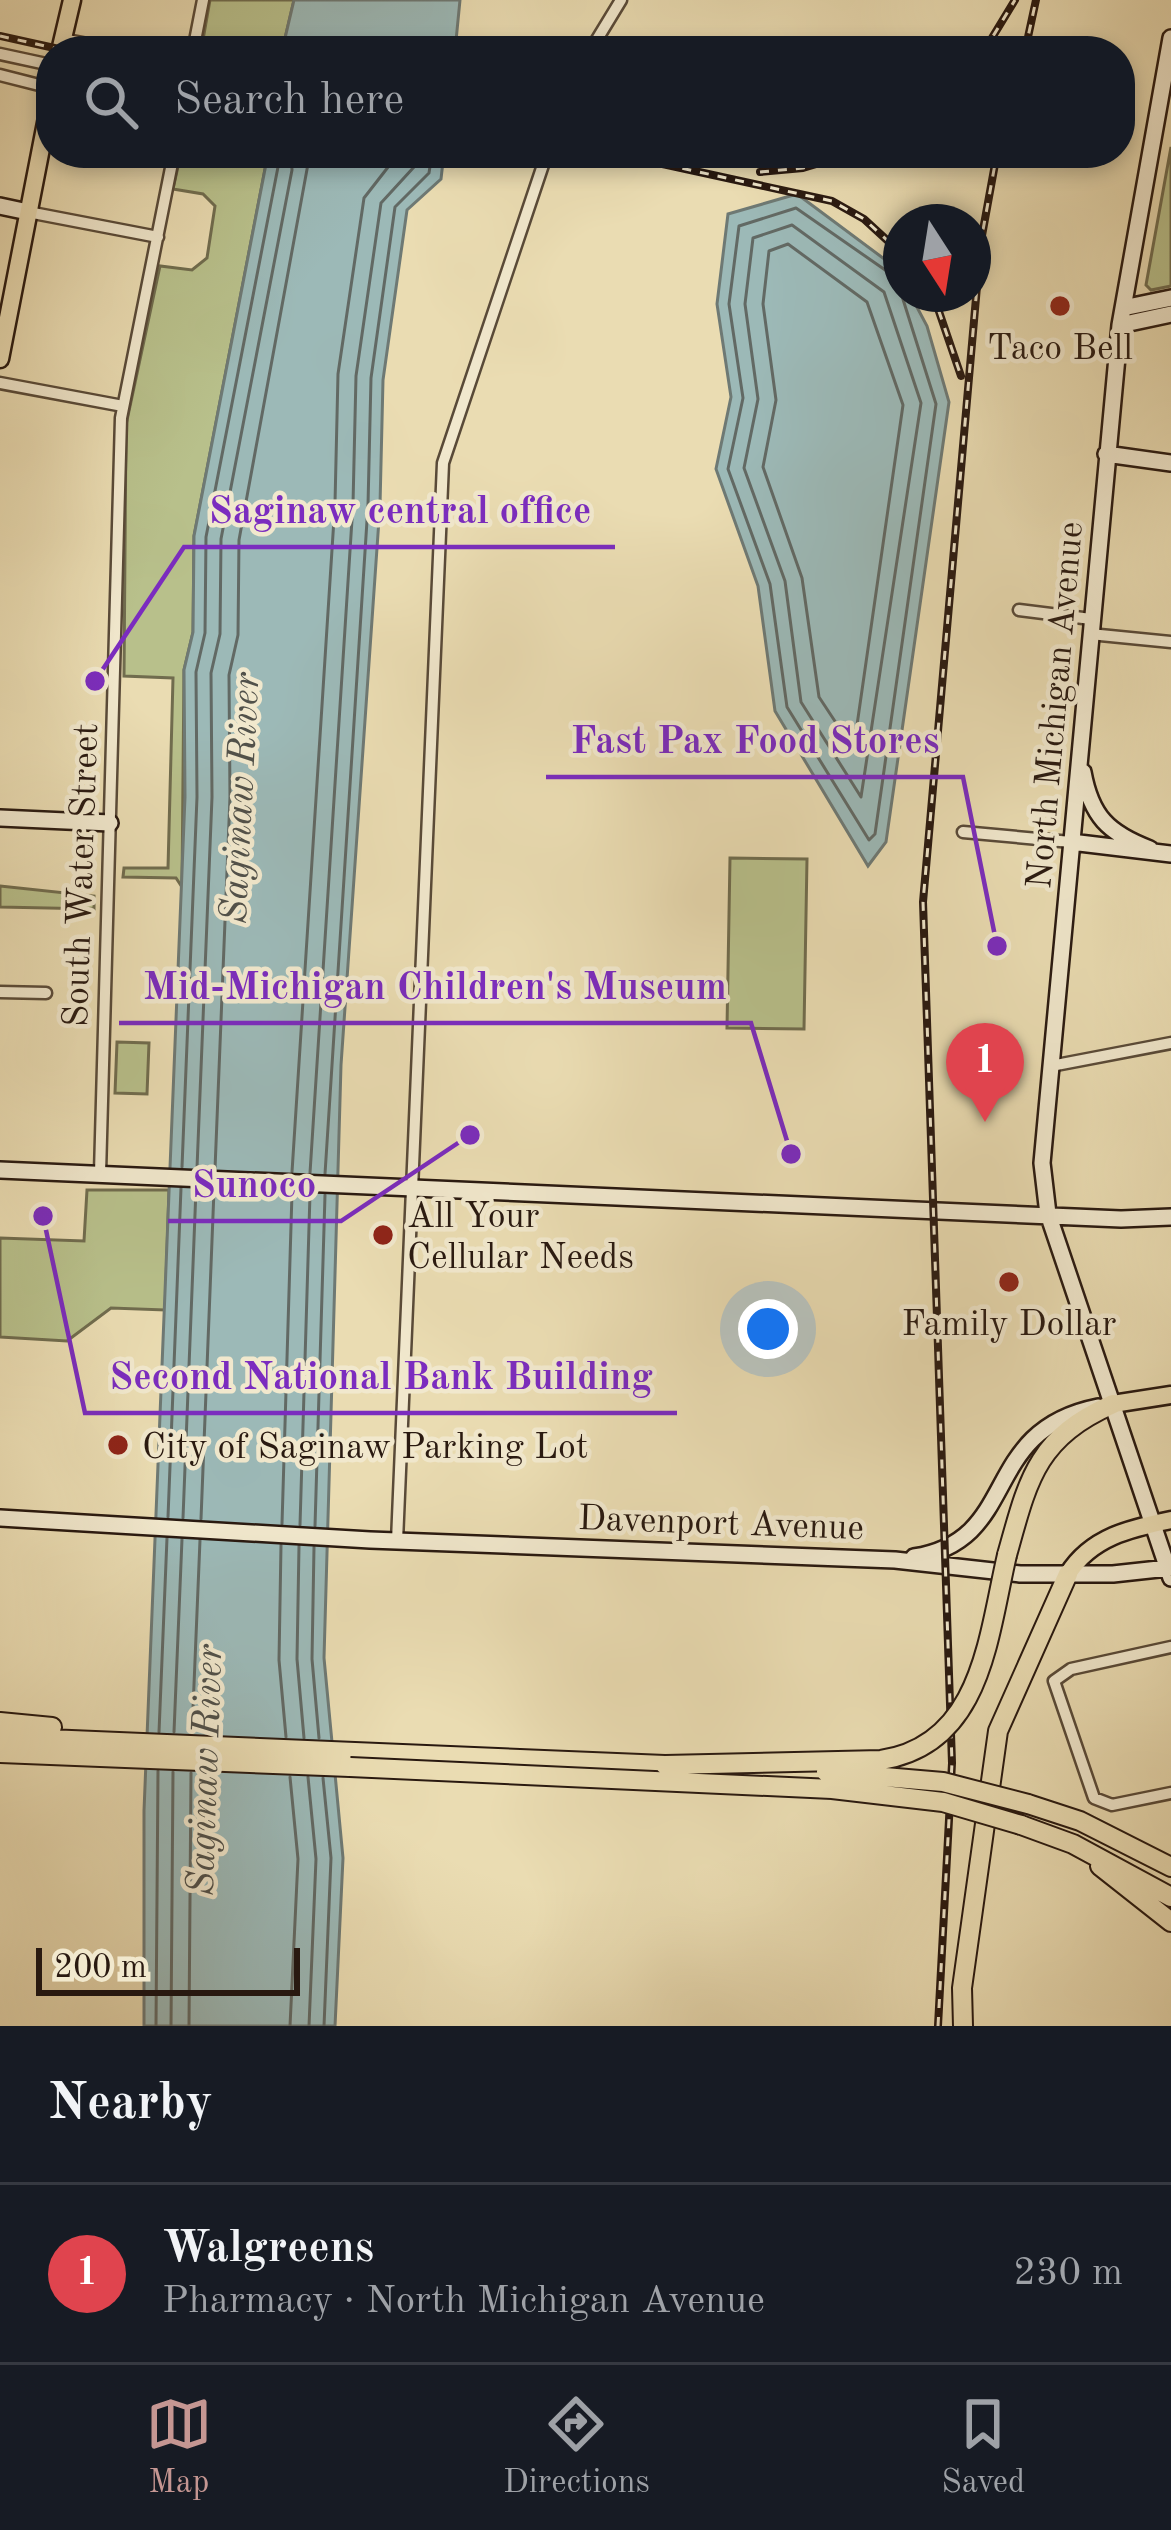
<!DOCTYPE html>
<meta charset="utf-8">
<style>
:root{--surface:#171b24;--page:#20242c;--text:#f1f3f6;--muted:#9ea1a6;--line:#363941;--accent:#c59692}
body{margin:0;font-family:"Old Standard TT",serif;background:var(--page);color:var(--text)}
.compass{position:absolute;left:883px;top:204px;width:108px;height:108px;border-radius:50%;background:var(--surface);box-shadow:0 6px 18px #0003;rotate:168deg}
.scale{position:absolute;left:36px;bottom:30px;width:264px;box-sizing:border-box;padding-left:12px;border:6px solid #291910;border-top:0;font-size:33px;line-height:42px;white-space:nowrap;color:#291910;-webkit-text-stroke:9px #f1e8cd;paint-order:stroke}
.you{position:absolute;left:768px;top:1329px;width:42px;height:42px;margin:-30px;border:9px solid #fff;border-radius:50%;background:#1a73e8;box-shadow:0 0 0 18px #1a73e833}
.badge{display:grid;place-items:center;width:78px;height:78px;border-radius:50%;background:var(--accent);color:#fff;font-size:39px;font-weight:700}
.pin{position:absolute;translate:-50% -99px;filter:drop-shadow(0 3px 6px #0008)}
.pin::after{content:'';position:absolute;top:63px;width:42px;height:36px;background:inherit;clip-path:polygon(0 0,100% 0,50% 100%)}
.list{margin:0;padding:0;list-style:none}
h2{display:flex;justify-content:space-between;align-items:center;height:156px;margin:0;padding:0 48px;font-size:51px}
h2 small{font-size:39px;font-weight:400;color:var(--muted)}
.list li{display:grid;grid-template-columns:78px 1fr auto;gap:36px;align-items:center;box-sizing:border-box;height:180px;padding:0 48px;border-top:3px solid var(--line)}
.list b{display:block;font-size:45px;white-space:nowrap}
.list p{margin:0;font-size:39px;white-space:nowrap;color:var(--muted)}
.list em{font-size:39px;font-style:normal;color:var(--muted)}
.icon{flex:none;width:66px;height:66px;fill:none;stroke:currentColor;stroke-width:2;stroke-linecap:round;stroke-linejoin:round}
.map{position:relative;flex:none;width:1171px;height:2026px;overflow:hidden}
.search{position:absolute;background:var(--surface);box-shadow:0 6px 18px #0003;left:36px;right:36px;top:36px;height:132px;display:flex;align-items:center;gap:30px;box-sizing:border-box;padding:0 42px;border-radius:48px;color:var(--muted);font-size:45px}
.sheet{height:336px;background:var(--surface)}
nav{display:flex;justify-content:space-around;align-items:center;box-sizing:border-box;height:168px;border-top:3px solid var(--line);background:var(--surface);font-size:33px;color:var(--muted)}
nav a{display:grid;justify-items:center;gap:6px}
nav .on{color:var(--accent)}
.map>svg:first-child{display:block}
.green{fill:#b8c08b;stroke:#706c4e;stroke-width:3}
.water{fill:#9cb9b7;stroke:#6e7974;stroke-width:3}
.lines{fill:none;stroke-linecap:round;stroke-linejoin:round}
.shore{stroke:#626964;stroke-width:3}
.street-casing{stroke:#594a38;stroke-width:15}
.secondary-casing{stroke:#291910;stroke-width:20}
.primary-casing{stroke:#291910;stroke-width:21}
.highway-casing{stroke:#291910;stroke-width:22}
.street{stroke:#f1e8cd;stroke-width:10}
.secondary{stroke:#f1e8cd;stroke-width:15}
.primary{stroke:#eadcb2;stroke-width:16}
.highway{stroke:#eadcb2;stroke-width:18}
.rail-casing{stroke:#291910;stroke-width:8}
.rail{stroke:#f1e8cd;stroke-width:3;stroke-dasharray:9;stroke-linecap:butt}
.highway-bridge-casing{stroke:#291910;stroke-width:22;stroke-linecap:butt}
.highway-bridge{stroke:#eadcb2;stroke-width:18}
.poi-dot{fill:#8f2418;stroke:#f1e8cd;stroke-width:4.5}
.labels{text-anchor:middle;stroke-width:9;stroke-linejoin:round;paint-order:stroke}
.poi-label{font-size:36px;fill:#291910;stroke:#f1e8cd}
.street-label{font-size:36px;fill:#291910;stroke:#f1e8cd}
.water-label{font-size:39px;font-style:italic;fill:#51514a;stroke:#f1e8cd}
.leader{fill:none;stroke:#7b2cbf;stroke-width:4.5}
.callout-dot{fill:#7b2cbf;stroke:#f1e8cd;stroke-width:4.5}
.callout-label{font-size:39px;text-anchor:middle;font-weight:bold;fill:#7b2cbf;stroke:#f1e8cd;stroke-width:9;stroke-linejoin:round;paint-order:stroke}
</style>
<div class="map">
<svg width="1171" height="2026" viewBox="0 0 1171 2026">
<rect width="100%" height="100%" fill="#eadcb2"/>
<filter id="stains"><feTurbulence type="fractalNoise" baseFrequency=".00167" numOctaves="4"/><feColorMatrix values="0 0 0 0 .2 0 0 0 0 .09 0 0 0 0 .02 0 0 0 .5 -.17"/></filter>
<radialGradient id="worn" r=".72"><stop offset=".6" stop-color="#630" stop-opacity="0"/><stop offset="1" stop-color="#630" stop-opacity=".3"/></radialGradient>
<path class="green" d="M210 0H294L282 51H201Z
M1171 147V286L1151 290 1146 285Z
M181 153H259L266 164 194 536 193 632 184 670 182 887 176 878 123 877 124 868H168L173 678 124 676 126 425 160 266 192 270 207 258 215 206 203 194 173 189Z
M730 858 807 859 804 1029 727 1028Z
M0 886 94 896V909L0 907Z
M117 1042 149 1043 147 1094 115 1093Z
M87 1190H169L165 1310 111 1308 67 1341 0 1337V1238L84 1241Z"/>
<path class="water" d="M294 0H460L455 51H282Z
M259 153H444L441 179 407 210 383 380 380 505 341 1065 324 1658 343 1858 335 2026H144V1811L185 797 184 670 193 632 194 536 266 164Z
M797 194 895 267 901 294H910L927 326 949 402 886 842 868 866 775 711 758 586 716 469 731 397 717 304 728 214Z"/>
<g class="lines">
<path class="shore" d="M792 225 884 292 921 403 861 797 801 702 785 581 744 468 758 399 745 304 753 238Z
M788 244 867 302 903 405 855 739 850 744 819 697 802 578 763 467 776 400 763 304 769 251Z
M901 281 796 208 739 226 729 304 743 398 728 469 770 584 787 707 869 840 875 834 936 404 901 293
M182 1167 197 797 196 672 205 633 206 537 278 167 273 153
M197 1168 212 797 211 673 220 634 221 539 292 170 291 153
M215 1169 230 797 229 675 238 635 239 540 310 153
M292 1172 335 503 338 374 364 198 399 153
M310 1173 353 504 356 376 381 203 414 167 417 153
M325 1174 368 505 371 378 395 207 429 173 432 153
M168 1517 181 1188
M183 1518 196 1189
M201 1519 214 1190
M282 1524 292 1193
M300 1525 310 1194
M315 1526 325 1195
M281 1545 279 1660 286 1737
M299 1546 297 1659 304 1738
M314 1547 312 1659 319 1738
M159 1732 167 1538
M174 1732 182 1539
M192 1733 200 1540
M290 1777 298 1859 290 2026
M308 1777 316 1859 309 2026
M323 1778 331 1858 324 2026
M156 2026 158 1771
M171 2026 173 1772
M189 2026 191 1773"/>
<g class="street-casing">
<path id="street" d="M62 39 124 51
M193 51 203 0
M590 51 621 0
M0 54 51 65
M0 75 51 88
M28 212 158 237
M0 383 123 406
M1019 610 1091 619
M1090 634 1171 642
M963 832 1071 842
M0 992 46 993
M1051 1066 1171 1043
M100 1173 121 418 174 153
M397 1541 443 463 547 153
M1171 1647 1071 1669 1054 1681 1094 1798 1112 1805 1171 1793"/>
</g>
<g class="secondary-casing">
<path id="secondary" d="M1171 38 1120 325 1042 1163 1048 1214 1171 1578
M0 206 28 212
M1123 308 1171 298
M1120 325 1171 314
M1106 454 1171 463
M1083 772C1091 816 1108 833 1150 849
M0 818 110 823
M1071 842 1171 854
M0 1170 1121 1219 1171 1217
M0 1518 370 1540 895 1560 1020 1574H1113L1168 1568
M914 1557C1022 1540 978 1431 1098 1407"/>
</g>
<g class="primary-casing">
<path id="primary" d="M60 51 72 0
M0 359 51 97
M1113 1404 1171 1395
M1068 1574C1091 1537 1131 1528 1171 1520"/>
</g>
<g class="highway-casing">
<path id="highway" d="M1007 1555C1028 1480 1036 1438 1113 1404
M0 1722 52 1727
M0 1737 665 1765
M0 1753 350 1767
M1028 1804 1080 1821 1171 1867
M1021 1825 1073 1844 1171 1897
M1100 1866 1171 1922
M963 2026 962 1988 998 1731 1068 1574"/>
</g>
<use href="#street" class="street"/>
<use href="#secondary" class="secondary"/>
<use href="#primary" class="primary"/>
<use href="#highway" class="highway"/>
<g class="rail-casing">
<path id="rail" d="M0 36 68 51
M984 51 1015 0
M1025 51 1036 0
M612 153 832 201 864 219 901 253
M760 172 803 168 853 153
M933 294 961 376
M938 2026 952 1763 923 902 981 241 997 153"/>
</g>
<use href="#rail" class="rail"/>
<g class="highway-bridge-casing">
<path id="highway-bridge" d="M665 1765 881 1760C982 1745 988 1636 1007 1555
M350 1767 832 1789 943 1802 1021 1825
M826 1772 943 1782 1028 1804"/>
</g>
<use href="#highway-bridge" class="highway-bridge"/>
</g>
<g class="poi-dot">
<circle cx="1060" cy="306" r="12"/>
<circle cx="383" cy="1235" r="12"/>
<circle cx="1009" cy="1282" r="12"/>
<circle cx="118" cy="1445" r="12"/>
</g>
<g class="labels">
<g class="poi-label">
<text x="1060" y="359">Taco Bell</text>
<text x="407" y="1227" text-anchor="start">All Your<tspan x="407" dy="41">Cellular Needs</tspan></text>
<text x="1009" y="1335">Family Dollar</text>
<text x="142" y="1458" text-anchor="start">City of Saginaw Parking Lot</text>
</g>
<g class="street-label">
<text transform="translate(1053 705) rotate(-85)" y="13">North Michigan Avenue</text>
<text transform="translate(79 875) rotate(-88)" y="13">South Water Street</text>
<text transform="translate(721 1521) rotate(2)" y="13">Davenport Avenue</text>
</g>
<g class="water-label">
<text transform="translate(238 798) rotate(-87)" y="14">Saginaw River</text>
<text transform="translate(203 1770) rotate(-88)" y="14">Saginaw River</text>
</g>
</g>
<path class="leader" d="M95 681L184 547H615M997 946L963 777H546M791 1154L751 1023H119M470 1135L341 1221H168M43 1216L85 1413H677"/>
<g class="callout-dot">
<circle cx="95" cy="681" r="12"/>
<circle cx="997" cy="946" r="12"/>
<circle cx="791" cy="1154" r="12"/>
<circle cx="470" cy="1135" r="12"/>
<circle cx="43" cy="1216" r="12"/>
</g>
<g class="callout-label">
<text x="400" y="523">Saginaw central office</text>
<text x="755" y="753">Fast Pax Food Stores</text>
<text x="435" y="999">Mid-Michigan Children's Museum</text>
<text x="254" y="1197">Sunoco</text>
<text x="381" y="1389">Second National Bank Building</text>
</g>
<rect width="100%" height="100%" filter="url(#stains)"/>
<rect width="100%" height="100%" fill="url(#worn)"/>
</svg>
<svg class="compass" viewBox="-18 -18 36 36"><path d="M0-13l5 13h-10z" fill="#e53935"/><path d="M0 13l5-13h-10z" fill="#9ea1a6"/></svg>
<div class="scale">200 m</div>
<div class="you"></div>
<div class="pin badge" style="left:985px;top:1122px;background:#e0444e">1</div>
<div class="search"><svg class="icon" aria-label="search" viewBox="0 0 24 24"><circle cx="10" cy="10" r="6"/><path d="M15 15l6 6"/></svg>Search here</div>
</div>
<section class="sheet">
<h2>Nearby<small></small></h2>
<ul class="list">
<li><span class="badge" style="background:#e0444e">1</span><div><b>Walgreens</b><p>Pharmacy · North Michigan Avenue</p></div><em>230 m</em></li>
</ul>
</section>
<nav>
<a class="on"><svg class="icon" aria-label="map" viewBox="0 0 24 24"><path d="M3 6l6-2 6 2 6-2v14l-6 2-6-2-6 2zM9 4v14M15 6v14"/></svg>Map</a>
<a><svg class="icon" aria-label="directions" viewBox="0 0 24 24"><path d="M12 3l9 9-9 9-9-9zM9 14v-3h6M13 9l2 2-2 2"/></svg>Directions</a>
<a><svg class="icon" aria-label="saved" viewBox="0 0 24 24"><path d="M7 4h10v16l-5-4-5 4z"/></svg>Saved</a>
</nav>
